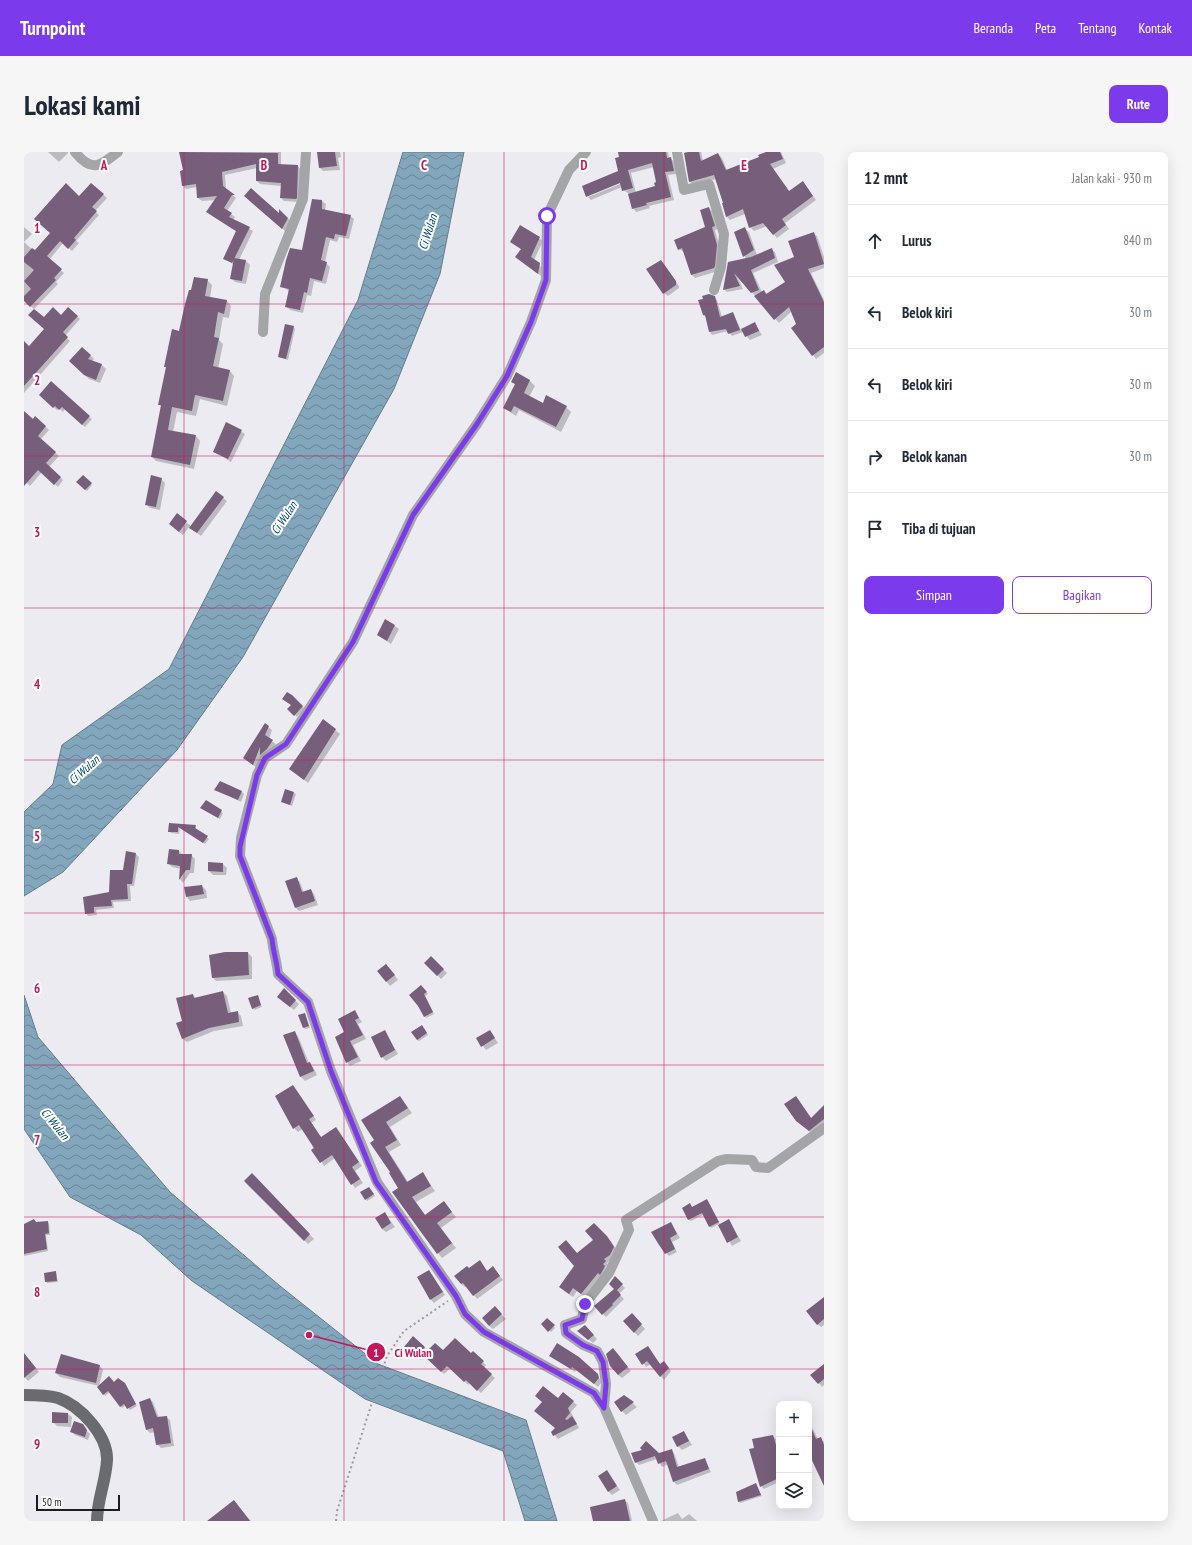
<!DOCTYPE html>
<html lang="id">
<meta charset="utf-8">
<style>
:root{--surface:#fff;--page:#f6f6f7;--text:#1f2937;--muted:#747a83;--line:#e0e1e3;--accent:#7c3aed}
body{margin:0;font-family:"PT Sans Narrow",sans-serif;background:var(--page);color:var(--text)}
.controls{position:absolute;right:12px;bottom:12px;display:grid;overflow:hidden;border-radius:8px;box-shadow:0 4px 16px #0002}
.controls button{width:36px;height:36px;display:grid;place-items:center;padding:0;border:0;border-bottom:1px solid var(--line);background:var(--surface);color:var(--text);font:20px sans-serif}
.scale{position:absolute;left:12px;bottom:10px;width:84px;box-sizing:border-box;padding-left:4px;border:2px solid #1d1d1f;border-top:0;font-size:11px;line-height:14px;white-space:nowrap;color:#1d1d1f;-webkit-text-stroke:3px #fff;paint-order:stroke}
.stop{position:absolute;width:12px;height:12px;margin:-9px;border:3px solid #7c3aed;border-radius:50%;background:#fff}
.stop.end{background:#7c3aed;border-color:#fff;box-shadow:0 1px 4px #0008}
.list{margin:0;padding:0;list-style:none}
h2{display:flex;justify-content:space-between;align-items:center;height:52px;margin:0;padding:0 16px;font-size:17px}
h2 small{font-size:13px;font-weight:400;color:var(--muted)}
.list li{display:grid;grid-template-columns:26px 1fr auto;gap:12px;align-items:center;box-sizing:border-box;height:72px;padding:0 16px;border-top:1px solid var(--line)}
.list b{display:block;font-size:15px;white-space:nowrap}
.list em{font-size:13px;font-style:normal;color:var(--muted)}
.actions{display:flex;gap:8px;padding:12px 16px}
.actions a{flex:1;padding:9px 0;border:1px solid var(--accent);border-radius:8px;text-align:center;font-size:14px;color:var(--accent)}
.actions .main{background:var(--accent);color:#fff}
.icon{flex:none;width:22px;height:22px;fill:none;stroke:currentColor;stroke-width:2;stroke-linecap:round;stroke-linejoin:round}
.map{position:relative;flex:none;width:800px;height:1369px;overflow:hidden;border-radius:8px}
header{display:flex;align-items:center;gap:24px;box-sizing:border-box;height:56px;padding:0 20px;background:var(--accent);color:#fff}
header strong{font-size:19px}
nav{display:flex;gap:22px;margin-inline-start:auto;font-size:14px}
.intro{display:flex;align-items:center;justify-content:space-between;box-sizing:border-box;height:96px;padding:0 24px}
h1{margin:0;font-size:28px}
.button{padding:10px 18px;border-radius:8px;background:var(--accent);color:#fff;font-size:14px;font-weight:700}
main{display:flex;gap:24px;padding:0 24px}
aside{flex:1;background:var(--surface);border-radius:8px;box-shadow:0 4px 16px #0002}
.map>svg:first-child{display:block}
.water{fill:url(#water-waves);stroke:#647d8d}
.shadow{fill:#0003;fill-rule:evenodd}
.building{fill:#775f7b}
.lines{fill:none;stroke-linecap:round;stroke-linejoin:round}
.path{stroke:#9b9b9f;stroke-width:2;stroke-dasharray:2 3;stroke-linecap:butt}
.minor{stroke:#a4a5a7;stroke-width:10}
.primary{stroke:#696b6e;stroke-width:12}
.route{stroke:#7c3aed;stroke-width:5}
.grid{fill:none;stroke:#c2185b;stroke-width:1;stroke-opacity:0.55}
.labels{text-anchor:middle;stroke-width:4;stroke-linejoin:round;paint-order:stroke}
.water-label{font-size:12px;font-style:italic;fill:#004564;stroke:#fff}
.grid-label{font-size:13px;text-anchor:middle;font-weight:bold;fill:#c2185b;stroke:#fff;stroke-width:4;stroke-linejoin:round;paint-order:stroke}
.leader{fill:none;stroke:#c2185b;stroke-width:1.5}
.callout-dot{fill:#c2185b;stroke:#fff;stroke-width:1.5}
.mark-label{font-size:12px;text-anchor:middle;font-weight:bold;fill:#fff}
.callout-label{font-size:12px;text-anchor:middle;font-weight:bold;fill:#c2185b;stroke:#fff;stroke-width:4;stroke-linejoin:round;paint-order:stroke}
</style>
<header>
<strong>Turnpoint</strong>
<nav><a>Beranda</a><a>Peta</a><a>Tentang</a><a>Kontak</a></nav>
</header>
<div class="intro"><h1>Lokasi kami</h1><a class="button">Rute</a></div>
<main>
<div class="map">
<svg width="800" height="1369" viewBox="0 0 800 1369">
<defs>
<pattern id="water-waves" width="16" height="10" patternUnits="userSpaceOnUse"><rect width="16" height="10" fill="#82a6bc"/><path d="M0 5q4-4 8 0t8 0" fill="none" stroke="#6a8798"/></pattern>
</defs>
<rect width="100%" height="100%" fill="#ecebf1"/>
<path class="water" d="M379 0H440L416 122 370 237 219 505 153 598 39 720 0 744V660L29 632 38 593 145 517 334 148Z
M0 843 14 885 146 1040 256 1134 354 1212 502 1268 533 1369H501L479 1299 341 1247 168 1129 117 1083 46 1045 0 977Z"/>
<path class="shadow" d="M24 0H44V1L35 10Z
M156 0H257V13L274 14 277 18 275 50 260 49 257 46V34L236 32 233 29V16L201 23 202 38 212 46 203 59 211 65 209 68 229 79 215 108 222 109 226 113 222 132 211 130 207 126 210 113 201 106 213 80 187 63 192 48 178 49 174 46 173 35 162 37 158 33 160 19Z
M294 0H316L317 5 314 6 316 18 299 19 296 16Z
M595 0H644L645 6 650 9 653 22 644 23 650 48 625 54 626 56 612 60 609 56 604 41 599 38 598 35 567 48 564 45 601 30 596 20ZM630 15 633 31 632 35 612 41 607 21Z
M661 0H677L679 9 694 2 698 6 703 18 736 6 744 0H757L762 11 749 17 766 40 779 31 792 48 761 71 765 77 753 86 743 74 730 79 726 75 721 62 706 68 702 64 701 51 692 27 670 33 666 30Z
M67 32 83 46 71 59 75 63 52 89 55 91 48 99 39 91 25 108 40 121 32 130 34 132 10 157 0 148V75L8 82 0 90 11 100Z
M225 48 256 63V59L268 70 262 80Z
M298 49 302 52 301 59 326 64 330 67 325 87 315 85 313 90 306 88 301 110 306 115 302 132 290 129 287 144 283 143 279 161 266 158 262 154 265 139 257 134 278 99Z
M685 56 689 60 694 77 691 78 696 97 694 119 671 126 667 122 660 100 655 97 682 75Z
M496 75 519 89 510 108 518 116 517 124 492 105 498 98 487 90Z
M721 77 725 80 733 103 747 97 751 100 754 110 729 121 738 140 740 139 743 142 762 131 771 105 789 81 793 84 800 105V116L787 121 800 148 798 150 800 153V201L792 207 769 177 774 172 768 159 755 171 712 122 719 137 703 140 700 137 705 111 722 107 711 81Z
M640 113 655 134V136L644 144 640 141Z
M183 128 188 133 186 146 203 149 207 154 205 166 199 165 195 188 199 192 194 217 206 219 210 224 203 254 176 247 172 264 153 260 149 280 172 284 176 289 170 317 132 309 128 305 138 255 135 252 143 216 141 215 156 180Z
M690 145 693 148 698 165 709 161 717 178 731 171 738 183 726 188 719 180 708 184 704 179 688 183 686 180 683 166 679 163Z
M44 157 56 167 41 184 46 189 0 241V190L5 195 21 177 20 167 37 164Z
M270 175 271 177 264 208 257 206 255 205Z
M58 196 70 207 68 209 78 213 82 217 76 231 65 227 50 213Z
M492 222 506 229 511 234 505 245 519 252 542 255 547 260 537 280 495 258 492 264 480 256 492 233 488 230Z
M16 243 65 265 68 267 61 275 41 257 39 260 35 256 33 258Z
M0 260 9 268 11 265 25 278 17 287 35 304 25 315 39 328 34 335 18 320 6 334 0 328Z
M202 271 221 282 207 310 191 300Z
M59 324 68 333 63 339 53 330Z
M137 327 141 331 136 358 126 356 122 352Z
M199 346 203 349 177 384 165 375 159 383 150 376 153 363 167 374Z
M362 468 375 477 367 492 354 483Z
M268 543 280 556 273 565 265 557 268 554 261 548Z
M299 568 316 582 284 631 266 617Z
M244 575 248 578 245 587 252 592 233 616 220 606Z
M191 637 217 639 220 642 217 650Z
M262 638 272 642 268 654 258 650Z
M182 649 199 661 196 667 179 657Z
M146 672 172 674V678L185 687 181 692 156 675 155 682 147 681 145 679Z
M155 699 159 703H167L171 707 170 721H166L159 731 156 727 157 717 148 715 144 711Z
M112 702 115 705 110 734H106L107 749 89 750 90 756 72 758 73 763 64 764 62 761 86 741Z
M199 712 203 716 202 723H189L185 719Z
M272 726 276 730 280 741 287 738 290 742 294 753 275 759 272 756Z
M178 734 182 738 183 746 166 749 163 745Z
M202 801H224L228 805V827L192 829 188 825Z
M407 805 423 821 417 827 401 811Z
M366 817 374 828 366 834 354 819Z
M397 835 404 842 401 844 410 862 402 866 395 854Z
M260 838 275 852 270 858 258 849Z
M199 840 203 844 207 861 213 860 217 864 219 874 190 879 163 890 159 887V870L169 843 173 847Z
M233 844 238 855 230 858 229 856Z
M330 859 338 870 334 872 342 887 329 893 337 909 326 914 323 910 322 881Z
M281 862 286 876 281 877 280 876Z
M400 876 404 883 395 889 393 888Z
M361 879 374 902 362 909 358 905Z
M466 879 474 891 462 898 453 886Z
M270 880 274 884 285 911 289 915 293 923 281 929 277 925 261 884Z
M269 934 292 968 287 971 297 986 312 976 315 980 338 1014 331 1019 339 1031 331 1036 311 1006 300 1014 279 977 274 980 270 976 252 944Z
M376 945 388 961 366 975 377 993 365 1000 384 1030 398 1021 411 1039 392 1050 401 1063 419 1050 432 1065 417 1076 432 1096 418 1106 398 1082 369 1040 375 1036 351 989Z
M772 945 788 967 800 958V972L789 982 776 972Z
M228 1022 290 1087 284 1092 221 1029Z
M347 1038 351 1044 343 1049 342 1047Z
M684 1050 696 1073 705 1069 717 1089 708 1094 695 1072 687 1076 679 1063 667 1069 665 1068 659 1056 666 1053 668 1056Z
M361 1061 371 1075 362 1080 358 1077Z
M12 1070H24L25 1072 26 1083H22L24 1099 0 1104V1073Z
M647 1071 656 1086 648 1090 653 1100 645 1104 634 1092 628 1081Z
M570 1072 587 1089 593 1099 589 1106 583 1111 584 1113 581 1116 584 1119 561 1145 553 1139 549 1145 540 1139 552 1113 554 1102 570 1088Z
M445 1117 472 1119 479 1128 453 1147 443 1134 441 1135 437 1132Z
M405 1119 421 1143 410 1151 407 1148Z
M32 1121 34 1130 23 1131 22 1129Z
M591 1126 601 1136 595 1142 600 1147 582 1165 579 1162 591 1137Z
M800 1147V1173L797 1175 793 1172Z
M471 1156 482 1167 469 1177 465 1174Z
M608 1162 621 1177 614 1184 600 1169Z
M523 1167 531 1176 527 1180 518 1172Z
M561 1174 573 1187 569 1191 554 1179Z
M389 1186 404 1199 447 1202 449 1201 462 1213 460 1216 471 1226 457 1241 446 1231 444 1233 427 1216 420 1222 401 1204 397 1208 385 1198Z
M593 1201 607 1219 598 1226 594 1223Z
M613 1202 636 1213H643L647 1219 640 1228 627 1212 622 1215Z
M526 1204 573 1223 578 1230 574 1235 553 1218 551 1220Z
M0 1210 8 1211 15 1220 4 1229 0 1224Z
M800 1213V1233L798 1235 795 1231Z
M76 1214 79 1218 75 1234 91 1231 102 1234 113 1254 106 1258 102 1253 98 1256 86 1240 81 1244 75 1234 36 1225 32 1221Z
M539 1241 553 1253 547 1260 555 1276 534 1287 528 1280 533 1277 534 1247Z
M600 1244 613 1255 602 1263 598 1259Z
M126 1247 129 1250 135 1266 142 1265 146 1268 150 1294 137 1296 133 1292 131 1280 126 1281 123 1278 116 1250Z
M44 1262 48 1265 47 1275 33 1274 29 1270Z
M785 1269 794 1287 796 1286 800 1290V1327L788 1306 785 1307Z
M62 1278 66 1282 64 1288 51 1283 47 1279Z
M660 1280 668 1293 658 1298 654 1294Z
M749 1284 752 1287 755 1301V1330L740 1337 737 1334 731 1296Z
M647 1298 650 1301 655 1315 681 1307 687 1320 653 1333 650 1330 644 1312 638 1315 633 1307 615 1313 612 1310Z
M583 1320 596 1338 588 1343 584 1339Z
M732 1332 738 1344 716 1351 715 1349Z
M600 1348 604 1351 608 1369H569L566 1356Z
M210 1349 227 1369H184Z
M765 1354H776L768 1357Z
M654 1361 658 1367 665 1362 673 1369H637Z"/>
<path class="building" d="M155 0 254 1V12L274 13 273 46 272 47 256 46 257 31 232 29V12L198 20 199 34 211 43H208L200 56 208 61 205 65 226 75 208 111 199 107 212 79 182 60 193 44 173 46 172 32 158 34 156 19 159 18Z
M293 0H311L313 14 295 16Z
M594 0H642L643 6 647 5 650 19 641 20 647 45 622 51 623 53 608 57 604 42 631 34 630 31 632 30 628 11 604 18 609 36 598 39 596 31 562 45 558 34 594 19 591 6 595 5Z
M665 0H675L677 9 694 1 702 18 735 5 734 3 742 0H756L759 7 746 12 765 39 779 29 789 44 758 67 762 73 749 83 739 71 725 76 719 57 702 65 698 51H699L690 23 665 30 660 1Z
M42 31 55 44 67 31 80 42 68 55 73 59 50 86 52 88 44 97 36 89 23 104 38 117 30 126 32 128 6 155 0 149V144L7 137 0 129 10 118 0 110V105L8 96 11 98 26 81 10 67Z
M227 36 255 61V57L264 66 258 77 220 44Z
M288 47 298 48V57L327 63 322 84 311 82 310 87 302 85 297 108 303 110 298 129 286 126 283 141 280 140 276 158 261 155 265 137 256 135 262 108 266 96 278 98Z
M685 55 691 74 688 75 693 93 691 114 690 116 667 123 658 96 654 98 650 88 681 75 676 58Z
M496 73 516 85 507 105 516 111 514 122 491 105 497 97 486 90Z
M721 75 730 98 719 105 710 80Z
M790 80 800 112 784 117 800 150V195L788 204 767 176 772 172 765 155 750 168 730 144 740 138 742 142 761 130 750 113 770 105 764 89Z
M748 96 751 106 727 118 735 138 727 141 710 121 716 134 699 138 704 110 727 105Z
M210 106 222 108 218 129 206 127Z
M637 108 652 129V133L639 142 622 117Z
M170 125 184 127 181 144 203 148 200 162 194 160 190 185 195 186 189 214 206 218 199 249 171 243 168 259 148 255 144 278 172 283 166 313 127 305 137 253H134L142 215H140L148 177 155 179 161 152 165 138H167Z
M685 142 691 144 696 165 709 160 716 178 704 182 702 177 685 180 681 163H679L674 148 679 147 678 144Z
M29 155 37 163 44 155 54 164 39 180 44 185 0 234V189L5 194 20 177 4 163 10 157 20 165Z
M731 170 735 179 721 185 717 177Z
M261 172 270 174 262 207 254 205Z
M58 195 67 203 64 207 78 212 72 228 60 223 45 209Z
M492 220 506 228 500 241 519 251 522 243 543 254 532 275 490 254 487 260 479 256 491 232 487 230Z
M27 229 66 264 58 273 38 255 35 258 31 254 29 256 15 243Z
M0 259 9 267 11 264 22 274 14 284 32 300 22 311 37 325 30 333 14 318 0 334Z
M202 270 218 278 204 307 189 300Z
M59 323 68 331 61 338 52 330Z
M127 323 138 326 132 355 121 353Z
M192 339 200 345 173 381 165 376Z
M153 361 163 369 155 380 145 372Z
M361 467 371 473 363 489 353 483Z
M263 540 268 543 279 554 270 564 263 557 267 553 258 547Z
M299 567 312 577 280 628 265 617Z
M241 571 245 574 241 583 249 588 243 597 236 603V595L229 613 219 606Z
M196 629 218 639 214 648 190 638Z
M261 637 270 640 266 653 257 650Z
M182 648 198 658 194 666 176 656Z
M145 671 172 673 171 676 184 684 179 691 154 675V680H144Z
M145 697 155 698V702H168L166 718H162L155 728 156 714 143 712Z
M102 699 112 701 108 732H103L104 747 87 748 88 754 70 755V761L61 762 59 745 85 740 86 718H99Z
M184 710 199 711V720L184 719Z
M273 725 278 740 287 737 291 749 271 756 261 729Z
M178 733 180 742 162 745 160 735Z
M201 800H224L225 823 188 826 185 803Z
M407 804 420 817 413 824 400 811Z
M362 812 371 823 362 830 353 819Z
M397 833 403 840 400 842 409 860 400 865 394 854 385 843Z
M260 836 272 848 266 855 253 845Z
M199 839 204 861 214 859 215 870 185 876 158 887 152 871 158 869 152 846 169 842 170 846Z
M234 843 237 853 228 857 224 846Z
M331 858 335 866 331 868 339 883 326 889 334 905 322 911 311 885 320 880 314 867Z
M281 861 285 874 279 876 274 863Z
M398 873 403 881 393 888 387 880Z
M361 878 371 898 357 906 347 885Z
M466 878 471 886 457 895 452 886Z
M271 879 283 911 286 910 290 919 276 925 259 883Z
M269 933 290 964 285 967 297 985 312 975 335 1010 328 1015 336 1027 327 1033 308 1003 296 1011 287 998 290 996 275 973 269 977 251 944Z
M376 944 384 956 362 970 373 988 361 995 383 1030 399 1020 407 1034 388 1045 401 1063 420 1049 428 1060 413 1071 428 1091 413 1102 368 1040 374 1036 365 1021 366 1020 346 991 350 988 337 968Z
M772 944 787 966 800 953V967L785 979 772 969 760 952Z
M228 1021 286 1082 280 1089 220 1029Z
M345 1035 350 1042 341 1048 336 1040Z
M683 1047 695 1070 685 1075 678 1061 664 1068 658 1056 666 1051 668 1055Z
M361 1060 367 1071 358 1077 351 1066Z
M10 1067 12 1070 24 1069 25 1081 21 1082 23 1097 0 1102V1072Z
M705 1067 714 1085 703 1091 694 1073Z
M647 1070 653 1082 646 1086 651 1097 641 1102 627 1080Z
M570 1071 583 1084 590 1095 586 1103 580 1107 582 1109 579 1112 581 1114 579 1118 576 1123 574 1121 557 1142 549 1136 545 1142 535 1135 550 1114 534 1095 542 1088 553 1101 569 1088 561 1079Z
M456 1108 463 1119 469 1114 476 1124 449 1144 439 1131 437 1132 430 1124 443 1114 445 1116Z
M405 1118 419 1140 406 1148 393 1125Z
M32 1119 33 1129 21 1130 20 1121Z
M591 1124 599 1132 593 1138 597 1143 588 1152 589 1153 578 1163 570 1154 590 1137 585 1132Z
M800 1145V1167L793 1173 782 1159Z
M471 1154 478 1162 465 1174 458 1166Z
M608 1161 618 1172 610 1181 599 1169Z
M523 1166 531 1173 524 1180 517 1172Z
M561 1173 570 1183 564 1188 553 1179Z
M389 1184 401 1195 393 1205 380 1195Z
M431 1186 447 1201 449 1199 460 1209 457 1212 468 1222 453 1239 442 1228 440 1230 423 1214 417 1220 399 1203 411 1191 419 1198Z
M533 1191 555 1205 574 1222 575 1226 570 1232 548 1215 547 1217 525 1204Z
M624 1194 636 1212 640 1209 645 1216 636 1225 623 1209 618 1213 611 1202Z
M589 1196 604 1215 594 1223 586 1214 582 1202Z
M0 1201 12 1216 0 1226Z
M37 1202 76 1213 72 1231 31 1221Z
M800 1212V1227L794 1232 786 1223Z
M85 1224 90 1230 94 1226 101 1231 112 1252 103 1257 100 1252 96 1255 84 1239 79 1243 73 1235Z
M519 1234 534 1246 539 1240 550 1249 544 1256 546 1261 541 1267 543 1268 548 1264 553 1272 529 1284 527 1280 531 1276 510 1259 518 1250 511 1244Z
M600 1243 610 1250 597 1260 590 1250Z
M126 1246 133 1265 143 1264 147 1291 132 1293 129 1276 122 1278 115 1250Z
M28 1260 44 1261V1271H28Z
M50 1269 59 1272 63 1278 61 1285 46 1280Z
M785 1271 792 1287 797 1285 800 1293V1334L785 1302Z
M660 1279 665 1289 653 1295 648 1285Z
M749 1283 755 1303V1326L736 1335 725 1297 730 1296 728 1287Z
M622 1289 635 1301 648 1297 653 1315 681 1306 685 1317 649 1330 642 1309 634 1312 631 1304 611 1311 607 1301 618 1298 616 1296Z
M583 1318 593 1334 584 1340 574 1324Z
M732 1331 737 1343 714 1350 712 1340Z
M601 1347 606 1369H569L566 1355Z
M210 1348 226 1369H183Z"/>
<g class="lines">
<path class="path" d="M312 1369 313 1359 363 1204 380 1179 424 1149"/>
<path class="minor" d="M51 0C68 21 76 14 94 0
M562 0 545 18 523 64 522 128 507 170 483 224 453 272 389 363 329 490 262 592 241 606 233 623 217 686 216 704 248 787C249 799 253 810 254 822L284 850 307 919 353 1030 432 1144 441 1162 460 1180 570 1241 580 1255 629 1369
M653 0 660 38 685 32 700 82 697 115 690 138
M239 180 241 142 279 47 282 0
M580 1255 582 1232 579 1210 573 1199 559 1193 542 1181 541 1173 558 1167 561 1152 585 1121 605 1078 602 1068 694 1009 703 1007 728 1008 732 1015 744 1016 800 976"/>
<path class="primary" d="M0 1243C11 1243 23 1243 34 1246 57 1254 84 1284 83 1308 82 1329 73 1348 73 1369"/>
</g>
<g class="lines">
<path class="route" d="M523 64 522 128 507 170 483 224 453 272 389 363 329 490 262 592 241 606 233 623 216 695V704L248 787C249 799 253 810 254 822L284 850 307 919 352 1030 432 1144 441 1162 460 1180 570 1241 580 1256 582 1232 579 1210 573 1199 559 1193 542 1181 541 1173 558 1167 561 1152"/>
</g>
<path class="grid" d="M160 0V1369M320 0V1369M480 0V1369M640 0V1369M0 152H800M0 304H800M0 456H800M0 608H800M0 761H800M0 913H800M0 1065H800M0 1217H800"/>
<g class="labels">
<g class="water-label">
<text transform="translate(404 80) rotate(-72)" y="4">Ci Wulan</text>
<text transform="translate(260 366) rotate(-56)" y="4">Ci Wulan</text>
<text transform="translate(60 618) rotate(-41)" y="4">Ci Wulan</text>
<text transform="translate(31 972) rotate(51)" y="4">Ci Wulan</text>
</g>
</g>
<g class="grid-label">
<text x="80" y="18">A</text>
<text x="240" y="18">B</text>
<text x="400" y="18">C</text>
<text x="560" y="18">D</text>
<text x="720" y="18">E</text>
<text x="13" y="81">1</text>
<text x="13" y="233">2</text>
<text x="13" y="385">3</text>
<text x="13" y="537">4</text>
<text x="13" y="689">5</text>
<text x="13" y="841">6</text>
<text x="13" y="993">7</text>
<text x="13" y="1145">8</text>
<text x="13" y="1297">9</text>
</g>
<path class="leader" d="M285 1183L352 1200"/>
<g class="callout-dot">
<circle cx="285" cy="1183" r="4"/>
<circle cx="352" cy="1200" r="10"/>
</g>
<g class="mark-label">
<text x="352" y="1205">1</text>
</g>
<g class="callout-label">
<text x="389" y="1205">Ci Wulan</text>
</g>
</svg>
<div class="controls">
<button>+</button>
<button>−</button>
<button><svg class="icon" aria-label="layers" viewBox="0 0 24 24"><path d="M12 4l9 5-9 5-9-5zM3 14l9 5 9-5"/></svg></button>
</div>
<div class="scale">50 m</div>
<div class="stop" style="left:523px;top:64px"></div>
<div class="stop end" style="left:561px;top:1152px"></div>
</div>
<aside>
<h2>12 mnt<small>Jalan kaki · 930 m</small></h2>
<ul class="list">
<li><svg class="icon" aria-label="ahead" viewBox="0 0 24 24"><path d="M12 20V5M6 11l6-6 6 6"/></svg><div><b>Lurus</b></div><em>840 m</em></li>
<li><svg class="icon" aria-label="left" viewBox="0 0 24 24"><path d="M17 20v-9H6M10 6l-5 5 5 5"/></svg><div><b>Belok kiri</b></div><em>30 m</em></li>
<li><svg class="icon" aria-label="left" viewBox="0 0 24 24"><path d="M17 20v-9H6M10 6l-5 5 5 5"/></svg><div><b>Belok kiri</b></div><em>30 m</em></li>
<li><svg class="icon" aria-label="right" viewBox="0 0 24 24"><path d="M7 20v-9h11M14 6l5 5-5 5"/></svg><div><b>Belok kanan</b></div><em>30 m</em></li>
<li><svg class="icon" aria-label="arrive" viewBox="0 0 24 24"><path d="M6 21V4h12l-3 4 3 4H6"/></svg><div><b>Tiba di tujuan</b></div></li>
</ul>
<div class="actions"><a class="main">Simpan</a><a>Bagikan</a></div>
</aside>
</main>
